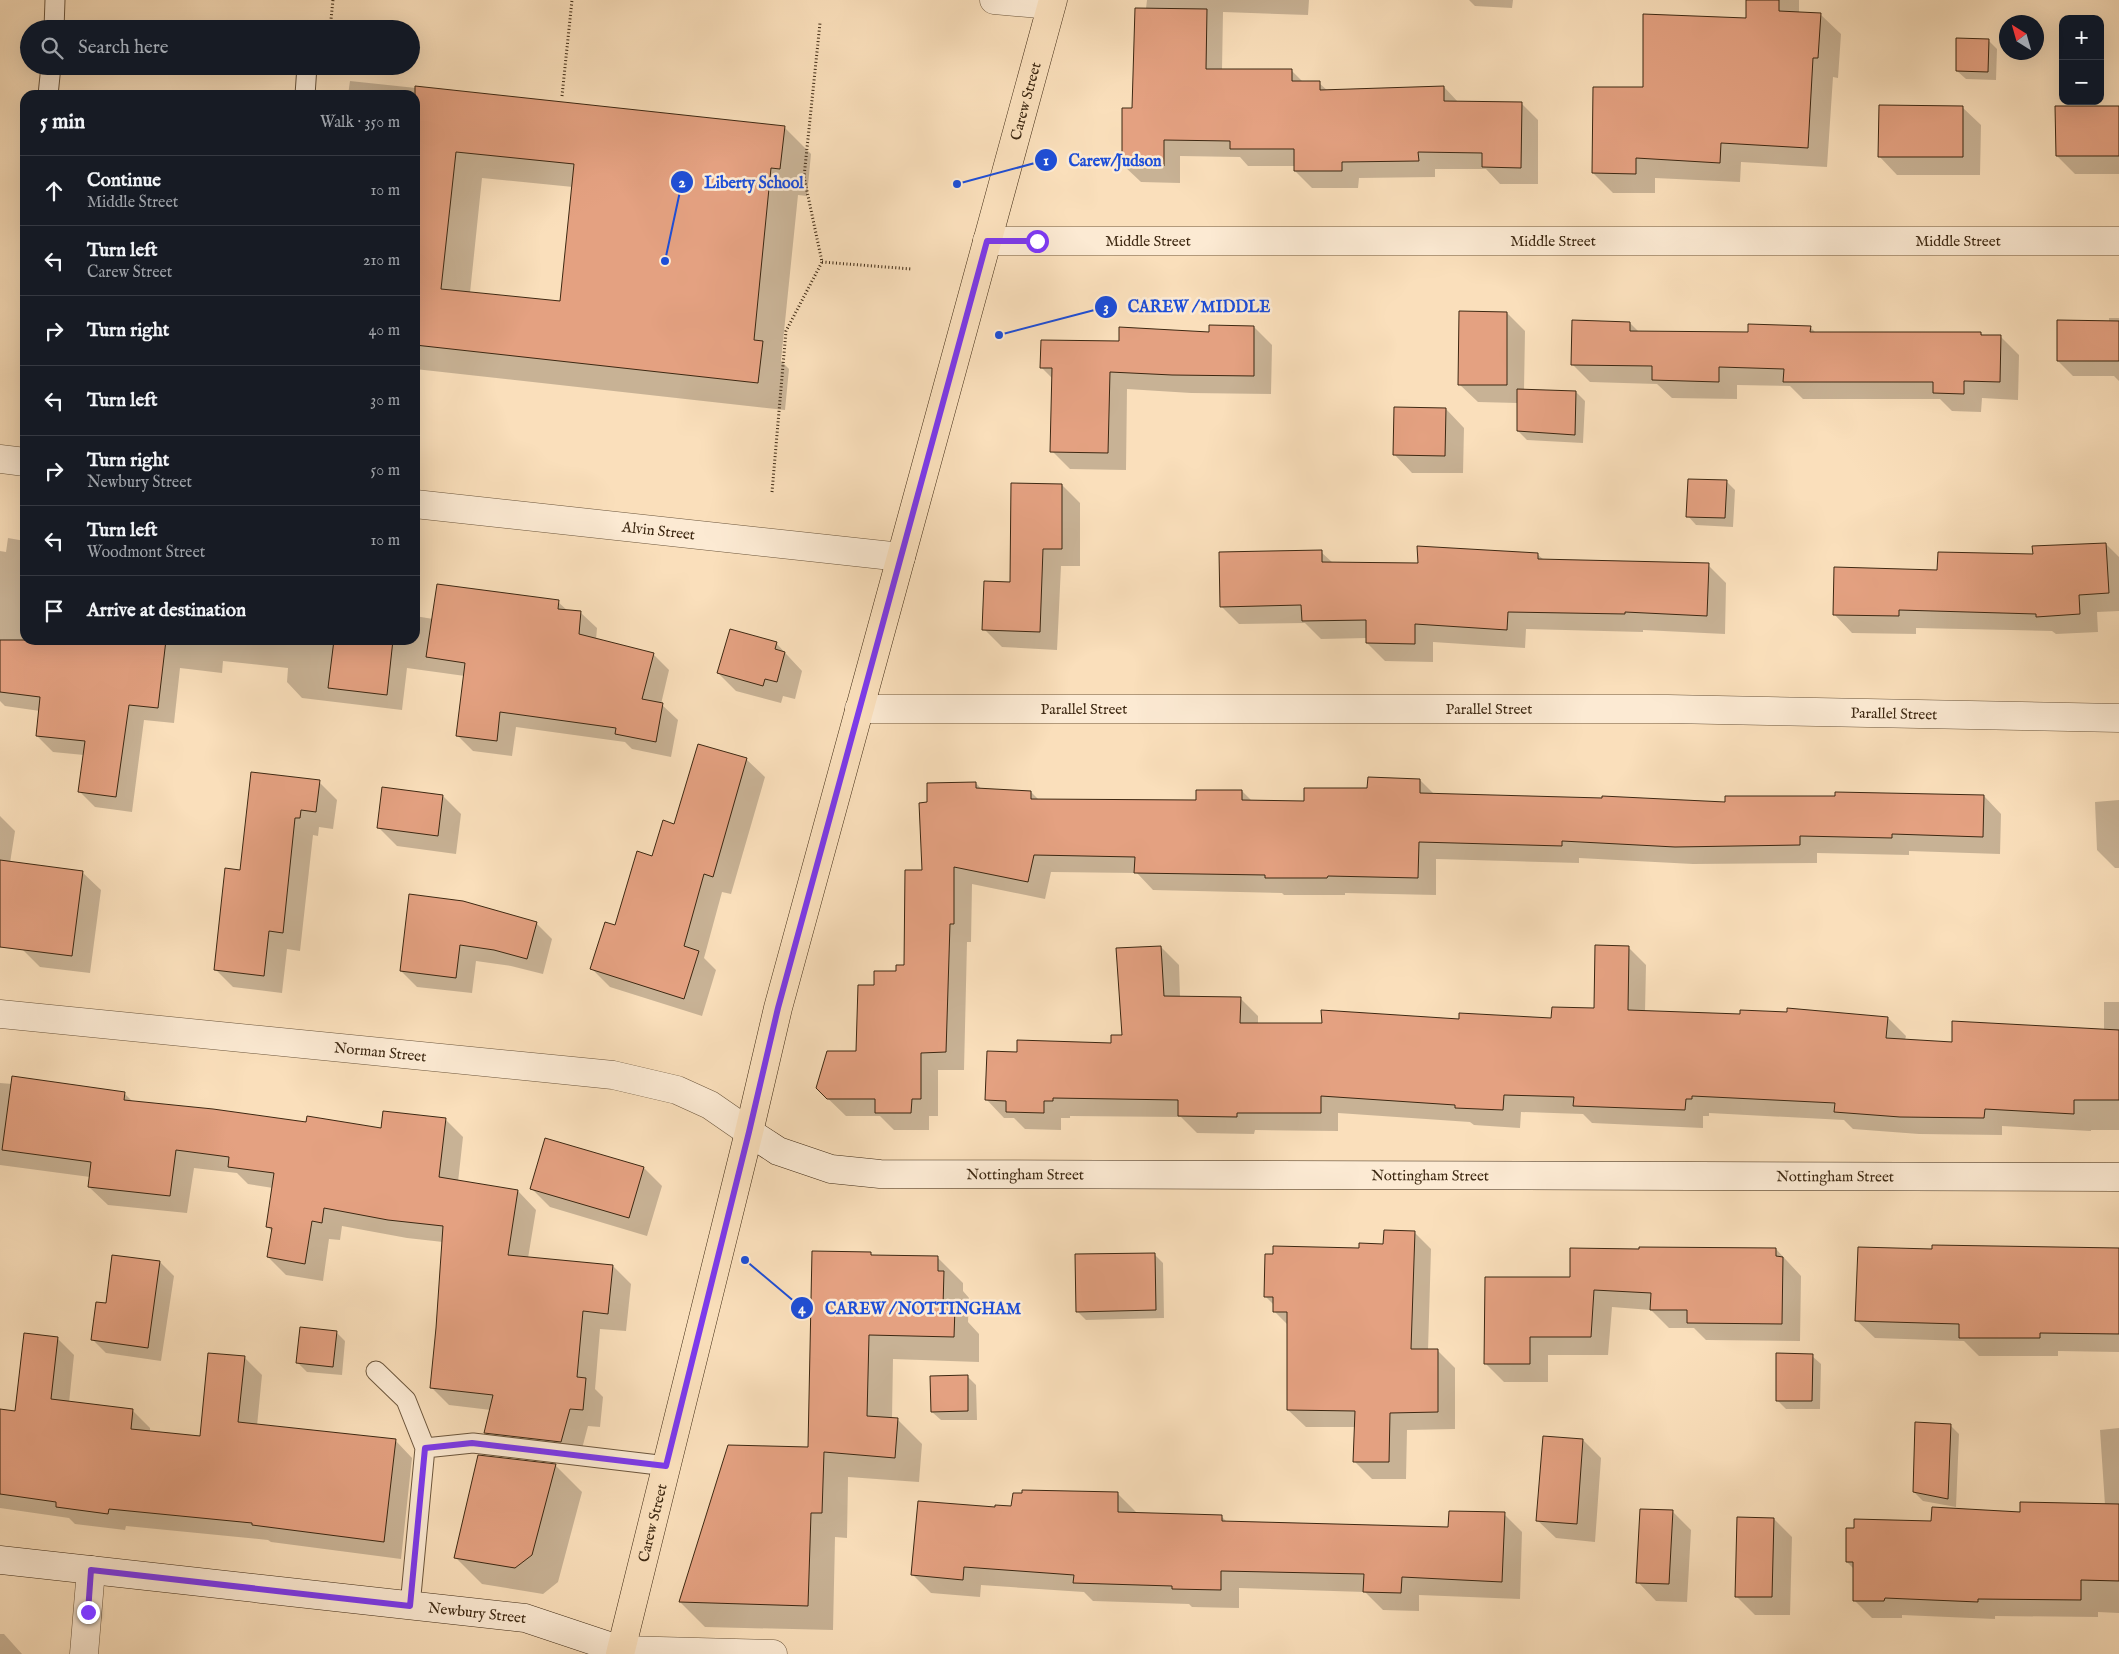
<!DOCTYPE html>
<meta charset="utf-8">
<style>
:root{--surface:#171b24;--page:#20242c;--text:#f1f3f6;--muted:#9ea1a6;--line:#363941}
body{margin:0;font-family:"IM FELL English",serif;background:var(--page);color:var(--text)}
.controls{position:absolute;right:15px;top:15px;display:grid;overflow:hidden;border-radius:10px;box-shadow:0 5px 20px #0002}
.controls button{width:45px;height:45px;display:grid;place-items:center;padding:0;border:0;border-bottom:1px solid var(--line);background:var(--surface);color:var(--text);font:25px sans-serif}
.compass{position:absolute;left:1999px;top:15px;width:45px;height:45px;border-radius:50%;background:var(--surface);box-shadow:0 5px 20px #0002;rotate:323deg}
.stop{position:absolute;width:15px;height:15px;margin:-11px;border:4px solid #7c3aed;border-radius:50%;background:#fff}
.stop.end{background:#7c3aed;border-color:#fff;box-shadow:0 1px 5px #0008}
.list{margin:0;padding:0;list-style:none}
h2{display:flex;justify-content:space-between;align-items:center;height:65px;margin:0;padding:0 20px;font-size:21px}
h2 small{font-size:16px;font-weight:400;color:var(--muted)}
.list li{display:grid;grid-template-columns:32px 1fr auto;gap:15px;align-items:center;box-sizing:border-box;height:70px;padding:0 20px;border-top:1px solid var(--line)}
.list b{display:block;font-size:19px;white-space:nowrap}
.list p{margin:0;font-size:16px;white-space:nowrap;color:var(--muted)}
.list em{font-size:16px;font-style:normal;color:var(--muted)}
.icon{flex:none;width:28px;height:28px;fill:none;stroke:currentColor;stroke-width:2;stroke-linecap:round;stroke-linejoin:round}
.map{position:relative;flex:none;width:2119px;height:1654px;overflow:hidden}
.search{position:absolute;background:var(--surface);box-shadow:0 5px 20px #0002;left:20px;top:20px;width:400px;height:55px;display:flex;align-items:center;gap:12px;box-sizing:border-box;padding:0 18px;border-radius:28px;color:var(--muted);font-size:19px}
.panel{position:absolute;background:var(--surface);box-shadow:0 5px 20px #0002;left:20px;top:90px;width:400px;height:555px;border-radius:15px}
.map>svg:first-child{display:block}
.shadow{fill:#0003;fill-rule:evenodd}
.building{fill:#e4a181;stroke:#3d2812;fill-rule:evenodd}
.lines{fill:none;stroke-linecap:round;stroke-linejoin:round}
.lane-casing{stroke:#6c563c;stroke-width:21}
.street-casing{stroke:#6c563c;stroke-width:29}
.secondary-casing{stroke:#3d2812;stroke-width:29}
.primary-casing{stroke:#3d2812;stroke-width:29}
.path{stroke:#3d2812;stroke-width:3;stroke-dasharray:1 2.5;stroke-linecap:butt}
.lane{stroke:#fcead3;stroke-width:19}
.street{stroke:#fcead3;stroke-width:28}
.secondary{stroke:#fcead3;stroke-width:28}
.primary{stroke:#fadfbb;stroke-width:28}
.route{stroke:#7c3aed;stroke-width:6}
.labels{text-anchor:middle;stroke-width:5;stroke-linejoin:round;paint-order:stroke}
.street-label{font-size:15px;fill:#3d2812;stroke:#fcead3}
.leader{fill:none;stroke:#1d4ed8;stroke-width:2}
.callout-dot{fill:#1d4ed8;stroke:#fcead3;stroke-width:2}
.mark-label{font-size:15px;text-anchor:middle;font-weight:bold;fill:#fff}
.callout-label{font-size:16px;text-anchor:middle;font-weight:bold;fill:#1d4ed8;stroke:#fcead3;stroke-width:5;stroke-linejoin:round;paint-order:stroke}
</style>
<div class="map">
<svg width="2119" height="1654" viewBox="0 0 2119 1654">
<rect width="100%" height="100%" fill="#fadfbb"/>
<filter id="stains"><feTurbulence type="fractalNoise" baseFrequency=".004" numOctaves="4"/><feColorMatrix values="0 0 0 0 .2 0 0 0 0 .09 0 0 0 0 .02 0 0 0 .5 -.17"/></filter>
<radialGradient id="worn" r=".72"><stop offset=".6" stop-color="#630" stop-opacity="0"/><stop offset="1" stop-color="#630" stop-opacity=".3"/></radialGradient>
<path class="shadow" d="M1147 0H1309L1308 15 1223 12 1222 70H1291L1303 82 1319 83 1328 91 1444 87 1459 103H1521L1538 120V184H1500L1486 169H1435V177L1359 178 1358 188H1312L1295 171V166H1248L1240 157 1180 156V183L1141 182 1124 166 1134 109Z
M1469 0H1513L1512 8 1475 6Z
M1748 0H1799V13L1821 15 1841 34 1838 78 1833 77 1827 167 1741 162 1740 182 1655 178V193H1613L1593 173 1644 89 1747 19Z
M1988 40 1997 49 1996 80 1966 79 1957 71Z
M350 81 784 127 811 154 807 196 798 195 781 361 789 369 785 410 415 369V95H348ZM482 178 573 187 561 302 470 293Z
M1962 107 1981 125 1980 175H1897L1879 156Z
M2119 107V174H2075L2057 156Z
M1507 313 1525 331 1524 390 1576 392 1585 401 1583 443 1527 440 1518 431V403L1478 402 1459 384Z
M2109 318H2119V381L2114 376H2073L2058 361 2109 322Z
M1630 323 1639 332 1749 333 1810 327 1816 333H1981L1983 336H2000L2019 355 2018 400 1982 398 1981 412 1952 411 1940 399H1803L1790 386 1737 385V399L1672 398 1657 384 1590 382 1572 364Z
M1254 327 1272 345 1271 394 1191 393 1127 389 1126 470 1070 469 1052 451 1053 379 1041 367 1120 342 1210 334Z
M1446 409 1464 428 1463 473H1412L1394 454Z
M1726 481 1735 490 1733 527 1696 525 1688 516Z
M1062 485 1080 503V566H1061L1057 650 1002 647 984 629 1012 584Z
M8 538 25 541V640H415V616L433 619 558 602 568 611 581 613 597 628 596 640 653 654 669 670 661 704 678 720 671 757 632 749 625 742 516 727 512 756 473 751 457 735 465 676 407 668 402 710 302 698 287 682 288 668 223 661 222 673 180 668 174 723 144 720 132 812 95 807 79 791 84 755 53 752 37 736 40 711 5 706 0 701V551L6 552Z
M2106 544 2119 557V611L2097 612 2098 632 2056 634 2052 631 1916 628V634L1852 633 1834 614 1939 571Z
M1321 552 1333 563 1419 565 1537 554 1544 560 1708 565 1726 583 1725 634 1643 630V632L1526 629 1525 648 1433 642V662L1385 661 1367 643V638L1321 639 1305 623 1239 624 1221 606Z
M776 643 802 671 795 699 783 696 781 703 736 691 718 673Z
M746 759 765 777 731 894 722 892 704 958 716 970 702 1016 610 987 592 969 653 858 674 825Z
M1420 780 1434 794 1727 803 1984 796 2001 814 2000 854 1909 851V855L1817 853V863L1693 864 1579 858V863L1436 859V895L1345 893V895H1284L1282 893 1153 890 1137 873 1051 872 1045 899 972 884 971 942H967L964 1070H938V1116H929V1130H894L880 1116H846L817 1088 857 1052 875 986 905 966 923 871 929 804 976 783 982 790 1031 792 1039 800 1197 801 1242 791 1252 801 1305 802Z
M319 782 337 800 333 829 319 827 318 836 313 835 300 951 287 949 282 993 233 987 215 969 241 871Z
M443 796 461 814 456 854 397 846 379 828Z
M2119 800V868H2115L2097 850 2095 802Z
M0 816 15 831 10 863 82 872 101 890 90 973 40 967 22 949 0 934Z
M463 902 536 923 552 939 543 974 511 966 476 961 472 993 417 987 401 971Z
M1161 947 1179 965 1180 997 1240 998 1258 1016V1024H1323L1553 1019 1596 1009 1628 947 1646 965 1645 1012 1888 1018 1906 1036 1905 1040 1953 1043 2104 1030V1002H2119V1130H2091V1131L2002 1126V1135L1919 1134 1853 1129 1844 1120 1709 1113V1116H1703V1128L1592 1123 1583 1114 1521 1112 1520 1128 1474 1125 1470 1122 1338 1113V1131L1255 1130 1254 1134 1197 1133 1181 1117 1070 1116V1118H1061V1130L1025 1129 1014 1118H1004L987 1100 1018 1053 1112 1044 1124 1036Z
M0 1083 124 1093 134 1103 307 1123 382 1130 445 1119 463 1137 458 1182 518 1191 536 1210 528 1258 613 1266 631 1284 626 1331 600 1329 595 1389 603 1397 600 1427 588 1426 579 1460 503 1451 485 1433 491 1410 449 1405 431 1387 443 1242 407 1238 342 1226 340 1240 329 1239 323 1281 286 1275 268 1257 273 1232 267 1226 273 1188 248 1184 237 1173 194 1168 187 1213 108 1205 89 1187 90 1177 0 1165Z
M546 1139 644 1168 662 1186 647 1236 550 1207 532 1189Z
M1414 1232 1431 1249 1428 1351H1438L1455 1368V1429L1407 1430 1406 1479H1372L1355 1462V1427H1306L1288 1410 1289 1326 1274 1311V1305L1265 1296 1360 1249 1385 1245Z
M1776 1249 1801 1276 1800 1341 1706 1340 1694 1328H1669L1651 1310 1612 1307 1608 1355H1548V1382H1504L1486 1364 1571 1279Z
M2119 1249V1352L2058 1351V1356H1979L1964 1341 1875 1338 1856 1320 1933 1250Z
M870 1253 873 1256 938 1258 963 1283V1291L969 1298 968 1322 979 1334V1362L893 1359 892 1419H897L922 1444 919 1482 848 1477 847 1538 835 1537 833 1630 705 1627 680 1602 809 1449Z
M1154 1254 1163 1263 1164 1318 1086 1320 1077 1311Z
M160 1262 174 1276 161 1361 106 1353 92 1339 107 1304Z
M336 1332 345 1341 342 1375 307 1372 298 1363Z
M57 1338 74 1355 69 1403 133 1411 150 1428V1432L201 1437 244 1357 262 1375 257 1426 395 1440 412 1458 401 1559 271 1542 268 1540 126 1526 125 1530 75 1524 69 1518 0 1508V1411L16 1413Z
M1812 1356 1821 1364 1820 1409H1786L1777 1400Z
M967 1376 976 1385 977 1420H941L932 1412Z
M1950 1425 1959 1434 1956 1507 1923 1501 1914 1492Z
M2119 1428V1613L2098 1612V1617L1995 1616V1619L1902 1615V1618H1872L1854 1600V1569L1847 1562 1932 1522 2105 1505 2100 1430Z
M1583 1440 1601 1458 1595 1542 1556 1538 1537 1520Z
M555 1465 582 1492 558 1582 543 1594 482 1584 455 1557Z
M1118 1494 1136 1512V1514L1222 1517 1227 1522 1449 1529 1504 1514 1522 1532 1520 1599 1419 1595V1611L1383 1610 1365 1592 1239 1588V1608L1192 1607 1189 1604 1093 1601 1084 1592 981 1585 980 1597 931 1593 912 1574 996 1508Z
M1673 1512 1691 1530 1687 1602 1656 1601 1638 1582Z
M1774 1519 1792 1537 1790 1615H1755L1737 1597Z
M0 1634H4L22 1654H0Z"/>
<path class="building" d="M1746 0H1779V11L1821 13 1818 58H1813L1808 148 1721 143 1720 163 1636 158V174L1592 173 1593 87H1643V14L1746 18Z
M1135 8 1207 9 1206 69H1292V81H1320V90L1444 86V101L1522 102 1521 168 1482 167V153L1418 152 1419 161 1342 162V171H1294V149H1230V141L1164 140V166H1122V108H1132Z
M1956 38 1989 39 1988 72 1956 71Z
M415 86 785 126 780 169 771 168 754 340 763 341 758 383 415 345ZM456 152 574 164 560 301 441 289Z
M1879 105 1963 106V157H1878Z
M2055 106H2119V156H2056Z
M1459 311 1507 312V385H1458Z
M1572 320 1630 322V331L1748 332V324L1811 326 1810 332H1981V335H2001L2000 382 1964 381V394L1933 393V382H1783L1784 369 1719 367V382L1652 380V366L1571 365Z
M2057 320 2119 321V361H2057Z
M1209 325 1254 326V376L1172 375 1110 372 1108 453 1050 452 1052 368H1040L1041 340 1119 341V327L1209 332Z
M1517 389 1576 391 1575 435 1517 431Z
M1394 407 1446 408 1445 456 1393 455Z
M1688 479 1727 480 1725 518 1686 517Z
M1011 483 1062 484V549H1043L1040 632 982 630 984 581 1010 582Z
M2106 543 2109 593 2079 595 2080 614 2036 617V614L1899 610V616L1833 615 1834 567 1937 570 1938 552 2033 554 2032 546Z
M1417 546 1538 553V559L1709 563 1707 616 1625 612V614L1508 612 1507 630 1415 624V644L1366 643V620L1302 621 1301 605 1220 607 1219 552 1322 550V562L1418 563Z
M437 584 559 600 558 609 581 611 579 634 654 653 642 699 663 703 656 742 615 734 616 728 500 712 497 741 456 736 465 663 426 657Z
M730 629 777 642 775 649 785 652 777 682 765 679 763 686 717 673Z
M0 640H166L158 708 129 705 116 797 78 792 85 741 36 736 40 697 0 692Z
M334 640H393L387 695 328 688Z
M698 744 747 758 713 877 704 874 684 946 699 951 684 999 590 969 605 922 615 925 637 851 652 856 663 820 674 824Z
M251 772 320 780 316 812 301 810 300 818H295L283 933 269 931 264 976 214 970 225 868 240 870Z
M1368 777 1420 779V793L1602 798V796L1725 802V796H1835V792L1984 795 1983 837 1892 834V838L1800 836V845L1675 847 1562 841V846L1419 842 1418 878 1328 876 1327 878H1265V875L1134 873 1135 857 1034 855 1028 882 954 867V924H950L946 1052 921 1053V1099H912L911 1113H875V1099H827L816 1088 827 1051H856L858 985H874V971H896V965H904L905 870H922L919 803 927 802V783L976 782V788L1031 791V799L1196 800V790H1242V800L1304 801V788H1367Z
M382 787 443 795 438 836 377 828Z
M0 860 83 871 72 956 0 947Z
M409 894 463 901 537 922 527 959 494 950 460 945 456 978 400 971Z
M1595 945 1629 946 1628 1010 1740 1014V1010L1787 1012V1008L1888 1017 1886 1038 1952 1042V1021L2119 1030V1100H2074V1114L1985 1109 1984 1118 1900 1117 1834 1112 1835 1103 1692 1096V1099H1686L1685 1110 1573 1106 1574 1097 1504 1095 1503 1110 1455 1108V1105L1321 1096V1113H1237V1117L1178 1116V1100L1053 1098V1101H1044V1113L1006 1112V1101L985 1100 987 1051 1017 1052V1040L1111 1043V1035H1122L1116 948 1161 946 1164 996 1241 997 1240 1023H1322L1321 1010 1459 1019V1013L1551 1018 1552 1007 1594 1008Z
M12 1076 125 1092 124 1100 213 1109 306 1122 307 1116 381 1128 383 1111 446 1118 439 1177 518 1190 508 1255 613 1265 608 1314 583 1311 577 1377 586 1378 583 1410 570 1409 561 1442 484 1433 493 1395 430 1388 436 1328 443 1226 388 1220 324 1208 322 1223 312 1221 305 1264 267 1257 272 1228 266 1227 274 1173 228 1167 229 1157 176 1150 170 1196 88 1187 91 1162 2 1150Z
M545 1138 644 1167 629 1218 530 1189Z
M1384 1230 1415 1231 1411 1349H1438V1412L1390 1413 1389 1462H1353L1355 1411 1287 1410V1312H1273V1297H1264L1265 1254H1273V1246L1359 1248V1243L1383 1244Z
M1932 1245 2119 1248V1334L2040 1333V1338H1959V1324L1855 1321 1858 1247 1932 1249Z
M1639 1247 1776 1248V1256L1783 1257 1782 1324 1687 1323V1310H1650L1651 1293 1594 1290 1591 1337H1530V1364H1484L1485 1277H1570V1248L1639 1249Z
M812 1251 871 1252V1255L938 1256V1271H944L943 1306 955 1307 954 1337 869 1335 867 1416 898 1418 895 1458 824 1452 822 1513H811L808 1606 679 1602 728 1445 808 1447Z
M1155 1253 1156 1310 1076 1312 1075 1254Z
M112 1255 160 1261 148 1348 91 1340 96 1302 106 1303Z
M300 1327 337 1331 333 1367 296 1363Z
M24 1333 58 1337 51 1399 133 1409 131 1429 200 1436 208 1353 245 1356 238 1422 396 1439 384 1542 252 1525V1523L109 1509 108 1514 56 1507V1502L0 1494V1409L15 1411Z
M1776 1353 1813 1354 1812 1401H1776Z
M968 1375V1411L931 1412 930 1376Z
M1915 1422 1951 1424 1948 1499 1913 1492Z
M1543 1436 1583 1439 1577 1524 1536 1521Z
M478 1455 556 1464 532 1555 515 1568 454 1558Z
M1022 1490 1118 1492V1512L1222 1515V1521L1448 1527 1449 1511 1505 1512 1502 1582 1402 1577 1401 1593 1363 1592 1364 1574 1221 1571V1590L1172 1589V1586L1073 1583 1074 1575 964 1567 963 1580 911 1575 918 1501 995 1507V1505L1011 1506 1013 1493H1022Z
M2020 1502 2119 1504V1581L2081 1580V1600L1978 1599V1602L1885 1598 1884 1601H1853V1562H1846V1528H1854V1519L1931 1521 1932 1507 2020 1512Z
M1640 1509 1673 1510 1669 1584 1636 1583Z
M1737 1517 1774 1518 1772 1597H1735Z"/>
<g class="lines">
<g class="lane-casing">
<path id="lane" d="M54 29 55 0
M48 95 51 66
M305 95 307 66
M376 1371 406 1400 425 1448
M410 1606 425 1448 473 1443 667 1466"/>
</g>
<g class="street-casing">
<g id="street">
<path d="M994 0 1051 5"/>
<path id="s1" d="M987 241H2119"/>
<path d="M0 459 25 462"/>
<path id="s2" d="M415 504 901 557"/>
<path id="s3" d="M859 709H1668L2119 718"/>
<path id="s4" d="M0 1014 613 1075 677 1090 710 1105 749 1132"/>
<path d="M621 1650 773 1654"/>
<path d="M84 1654 91 1570"/>
</g>
</g>
<g class="secondary-casing">
<g id="secondary">
<path id="s5" d="M749 1132 778 1151 831 1169 880 1174 2119 1177"/>
<path id="s6" d="M0 1560 525 1618 621 1650"/>
</g>
</g>
<g class="primary-casing">
<g id="primary">
<path id="s7" d="M620 1654 749 1132 778 1008 1053 0"/>
</g>
</g>
<path class="path" d="M330 29 333 0
M562 96 572 0
M822 262 911 269
M772 492 786 331 822 262 804 177 820 23"/>
<use href="#lane" class="lane"/>
<use href="#street" class="street"/>
<use href="#secondary" class="secondary"/>
<use href="#primary" class="primary"/>
</g>
<g class="lines">
<path class="route" d="M88 1612 91 1570 410 1606 425 1448 472 1443 666 1466 749 1132 778 1008 987 241H1037"/>
</g>
<g class="labels">
<g class="street-label">
<text dy="5" stroke="none"><textPath href="#s7" startOffset="1605">Carew Street</textPath></text>
<text dy="5" stroke="none"><textPath href="#s1" startOffset="161">Middle Street</textPath></text>
<text dy="5" stroke="none"><textPath href="#s1" startOffset="566">Middle Street</textPath></text>
<text dy="5" stroke="none"><textPath href="#s1" startOffset="971">Middle Street</textPath></text>
<text dy="5" stroke="none"><textPath href="#s2" startOffset="245">Alvin Street</textPath></text>
<text dy="5" stroke="none"><textPath href="#s3" startOffset="225">Parallel Street</textPath></text>
<text dy="5" stroke="none"><textPath href="#s3" startOffset="630">Parallel Street</textPath></text>
<text dy="5" stroke="none"><textPath href="#s3" startOffset="1035">Parallel Street</textPath></text>
<text dy="5" stroke="none"><textPath href="#s4" startOffset="382">Norman Street</textPath></text>
<text dy="5" stroke="none"><textPath href="#s5" startOffset="285">Nottingham Street</textPath></text>
<text dy="5" stroke="none"><textPath href="#s5" startOffset="690">Nottingham Street</textPath></text>
<text dy="5" stroke="none"><textPath href="#s5" startOffset="1095">Nottingham Street</textPath></text>
<text dy="5" stroke="none"><textPath href="#s7" startOffset="135">Carew Street</textPath></text>
<text dy="5" stroke="none"><textPath href="#s6" startOffset="480">Newbury Street</textPath></text>
</g>
</g>
<path class="leader" d="M957 184L1046 160M665 261L682 182M999 335L1106 307M745 1260L802 1308"/>
<g class="callout-dot">
<circle cx="957" cy="184" r="5"/>
<circle cx="665" cy="261" r="5"/>
<circle cx="999" cy="335" r="5"/>
<circle cx="745" cy="1260" r="5"/>
<circle cx="1046" cy="160" r="12"/>
<circle cx="682" cy="182" r="12"/>
<circle cx="1106" cy="307" r="12"/>
<circle cx="802" cy="1308" r="12"/>
</g>
<g class="mark-label">
<text x="1046" y="165">1</text>
<text x="682" y="187">2</text>
<text x="1106" y="312">3</text>
<text x="802" y="1313">4</text>
</g>
<g class="callout-label">
<text x="1115" y="166">Carew/Judson</text>
<text x="754" y="188">Liberty School</text>
<text x="1199" y="312">CAREW / MIDDLE</text>
<text x="923" y="1314">CAREW / NOTTINGHAM</text>
</g>
<rect width="100%" height="100%" filter="url(#stains)"/>
<rect width="100%" height="100%" fill="url(#worn)"/>
</svg>
<div class="controls">
<button>+</button>
<button>−</button>
</div>
<svg class="compass" viewBox="-18 -18 36 36"><path d="M0-13l5 13h-10z" fill="#e53935"/><path d="M0 13l5-13h-10z" fill="#9ea1a6"/></svg>
<div class="stop" style="left:1037px;top:241px"></div>
<div class="stop end" style="left:88px;top:1612px"></div>
<div class="search"><svg class="icon" aria-label="search" viewBox="0 0 24 24"><circle cx="10" cy="10" r="6"/><path d="M15 15l6 6"/></svg>Search here</div>
<section class="panel">
<h2>5 min<small>Walk · 350 m</small></h2>
<ul class="list">
<li><svg class="icon" aria-label="ahead" viewBox="0 0 24 24"><path d="M12 20V5M6 11l6-6 6 6"/></svg><div><b>Continue</b><p>Middle Street</p></div><em>10 m</em></li>
<li><svg class="icon" aria-label="left" viewBox="0 0 24 24"><path d="M17 20v-9H6M10 6l-5 5 5 5"/></svg><div><b>Turn left</b><p>Carew Street</p></div><em>210 m</em></li>
<li><svg class="icon" aria-label="right" viewBox="0 0 24 24"><path d="M7 20v-9h11M14 6l5 5-5 5"/></svg><div><b>Turn right</b></div><em>40 m</em></li>
<li><svg class="icon" aria-label="left" viewBox="0 0 24 24"><path d="M17 20v-9H6M10 6l-5 5 5 5"/></svg><div><b>Turn left</b></div><em>30 m</em></li>
<li><svg class="icon" aria-label="right" viewBox="0 0 24 24"><path d="M7 20v-9h11M14 6l5 5-5 5"/></svg><div><b>Turn right</b><p>Newbury Street</p></div><em>50 m</em></li>
<li><svg class="icon" aria-label="left" viewBox="0 0 24 24"><path d="M17 20v-9H6M10 6l-5 5 5 5"/></svg><div><b>Turn left</b><p>Woodmont Street</p></div><em>10 m</em></li>
<li><svg class="icon" aria-label="arrive" viewBox="0 0 24 24"><path d="M6 21V4h12l-3 4 3 4H6"/></svg><div><b>Arrive at destination</b></div></li>
</ul>
</section>
</div>
